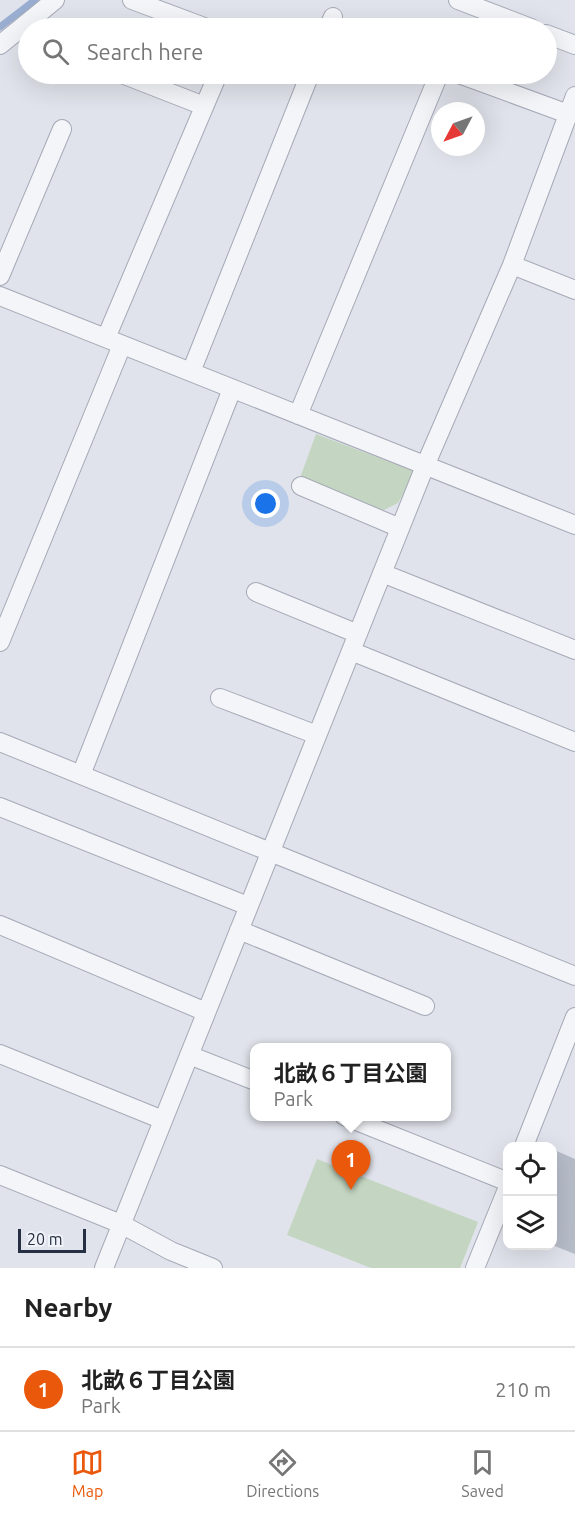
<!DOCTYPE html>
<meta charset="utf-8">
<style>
:root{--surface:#fff;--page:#f6f6f6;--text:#222;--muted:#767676;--line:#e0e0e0;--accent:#ea580c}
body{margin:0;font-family:Ubuntu,"Noto Sans JP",sans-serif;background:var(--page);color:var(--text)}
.controls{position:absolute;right:18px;bottom:18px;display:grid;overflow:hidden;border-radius:12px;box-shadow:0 6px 24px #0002}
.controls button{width:54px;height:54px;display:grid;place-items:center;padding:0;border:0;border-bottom:2px solid var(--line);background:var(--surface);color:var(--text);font:30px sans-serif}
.compass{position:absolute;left:431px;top:102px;width:54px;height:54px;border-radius:50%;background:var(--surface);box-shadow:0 6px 24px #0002;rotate:229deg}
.scale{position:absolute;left:18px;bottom:15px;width:68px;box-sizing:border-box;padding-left:6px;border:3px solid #272f44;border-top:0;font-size:16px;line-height:21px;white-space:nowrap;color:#272f44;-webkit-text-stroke:4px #f0f3f8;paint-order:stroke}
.you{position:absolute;left:266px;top:504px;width:21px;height:21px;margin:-15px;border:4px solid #fff;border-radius:50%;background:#1a73e8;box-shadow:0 0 0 9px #1a73e833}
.badge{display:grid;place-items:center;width:39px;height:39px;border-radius:50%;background:var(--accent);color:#fff;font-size:20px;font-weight:700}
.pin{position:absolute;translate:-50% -50px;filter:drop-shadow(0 2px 3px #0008)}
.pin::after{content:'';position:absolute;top:32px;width:21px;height:18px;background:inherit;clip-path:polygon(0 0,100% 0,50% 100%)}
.popup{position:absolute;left:250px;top:1043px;width:201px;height:78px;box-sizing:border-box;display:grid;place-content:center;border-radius:12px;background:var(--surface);filter:drop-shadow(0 2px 4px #0005);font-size:20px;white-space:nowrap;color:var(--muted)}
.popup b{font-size:22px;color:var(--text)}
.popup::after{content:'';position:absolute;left:50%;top:100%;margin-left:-12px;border:12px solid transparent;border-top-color:var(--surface)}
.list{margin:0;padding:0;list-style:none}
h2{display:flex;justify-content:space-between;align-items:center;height:78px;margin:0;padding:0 24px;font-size:26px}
h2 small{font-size:20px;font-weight:400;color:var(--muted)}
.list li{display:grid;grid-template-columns:39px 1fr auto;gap:18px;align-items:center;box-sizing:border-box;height:84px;padding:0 24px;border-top:2px solid var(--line)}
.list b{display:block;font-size:22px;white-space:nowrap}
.list p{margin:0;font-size:20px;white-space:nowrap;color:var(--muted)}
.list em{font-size:20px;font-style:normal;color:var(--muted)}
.icon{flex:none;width:33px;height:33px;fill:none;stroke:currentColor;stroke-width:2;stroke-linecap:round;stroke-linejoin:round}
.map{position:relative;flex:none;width:575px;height:1268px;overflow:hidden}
.search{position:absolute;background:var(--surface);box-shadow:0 6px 24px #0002;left:18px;right:18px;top:18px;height:66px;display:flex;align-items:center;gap:15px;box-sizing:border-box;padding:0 21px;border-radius:33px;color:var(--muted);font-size:22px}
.sheet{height:162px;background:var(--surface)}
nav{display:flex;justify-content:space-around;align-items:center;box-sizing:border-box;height:84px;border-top:2px solid var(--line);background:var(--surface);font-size:16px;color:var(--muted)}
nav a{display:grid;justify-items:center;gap:3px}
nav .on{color:var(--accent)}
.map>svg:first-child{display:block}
.green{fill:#c4d6c1}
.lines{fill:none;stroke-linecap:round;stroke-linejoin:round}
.stream{stroke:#98adcf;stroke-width:7}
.building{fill:#b7bcc9}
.street-casing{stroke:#a5a9b6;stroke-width:20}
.street{stroke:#f4f5f9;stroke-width:18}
</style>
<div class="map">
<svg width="575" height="1268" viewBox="0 0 575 1268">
<rect width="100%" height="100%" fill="#e0e3eb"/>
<path class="green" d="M316 434 416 472 398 503 382 511 300 478Z
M317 1159 478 1222 460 1268H371L287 1235Z"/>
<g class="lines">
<path class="stream" d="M0 27 35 0"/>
</g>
<path class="building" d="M552 1149 575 1159V1254L552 1245Z"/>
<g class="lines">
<g class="street-casing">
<path id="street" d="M132 0 207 28
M458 0 531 28
M328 28 333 17
M546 34 575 45
M0 45 55 0
M122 74 204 106
M459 74 568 114
M512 265 575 290
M0 276 62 129
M0 296 575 525
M106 338 218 74
M191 372 310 74
M298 415 439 74
M301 486 400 528
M382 573 575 650
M256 592 358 634
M0 642 122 345
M351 651 575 742
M220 698 317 735
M0 742 575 976
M81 775 232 389
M0 807 248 906
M0 925 206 1012
M239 930 425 1006
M0 1054 163 1120
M189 1055 255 1081
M344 1116 508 1182
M524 1146 575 1017
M0 1175 121 1224 171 1251 213 1268
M104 1268 425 466 512 265 575 96
M475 1268 508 1187"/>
</g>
<use href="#street" class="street"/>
</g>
</svg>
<div class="controls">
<button><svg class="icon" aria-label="locate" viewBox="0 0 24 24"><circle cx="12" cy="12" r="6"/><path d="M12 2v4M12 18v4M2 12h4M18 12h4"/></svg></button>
<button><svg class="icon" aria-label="layers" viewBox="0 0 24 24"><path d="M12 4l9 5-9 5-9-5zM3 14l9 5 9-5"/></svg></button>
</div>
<svg class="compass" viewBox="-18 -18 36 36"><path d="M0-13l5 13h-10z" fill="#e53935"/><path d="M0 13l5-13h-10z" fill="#767676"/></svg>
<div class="scale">20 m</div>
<div class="you"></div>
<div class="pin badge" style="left:351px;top:1190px">1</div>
<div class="popup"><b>北畝６丁目公園</b>Park</div>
<div class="search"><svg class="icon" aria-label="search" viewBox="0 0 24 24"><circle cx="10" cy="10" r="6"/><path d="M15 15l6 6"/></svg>Search here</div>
</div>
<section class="sheet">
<h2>Nearby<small></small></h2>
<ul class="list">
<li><span class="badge">1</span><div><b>北畝６丁目公園</b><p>Park</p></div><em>210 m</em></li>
</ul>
</section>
<nav>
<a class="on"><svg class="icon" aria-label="map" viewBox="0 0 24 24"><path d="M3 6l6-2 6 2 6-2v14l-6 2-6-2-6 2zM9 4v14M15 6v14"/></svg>Map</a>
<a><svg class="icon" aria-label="directions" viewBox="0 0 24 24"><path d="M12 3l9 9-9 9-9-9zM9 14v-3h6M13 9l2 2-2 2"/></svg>Directions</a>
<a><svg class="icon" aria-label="saved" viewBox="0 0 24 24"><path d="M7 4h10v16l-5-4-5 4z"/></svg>Saved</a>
</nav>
